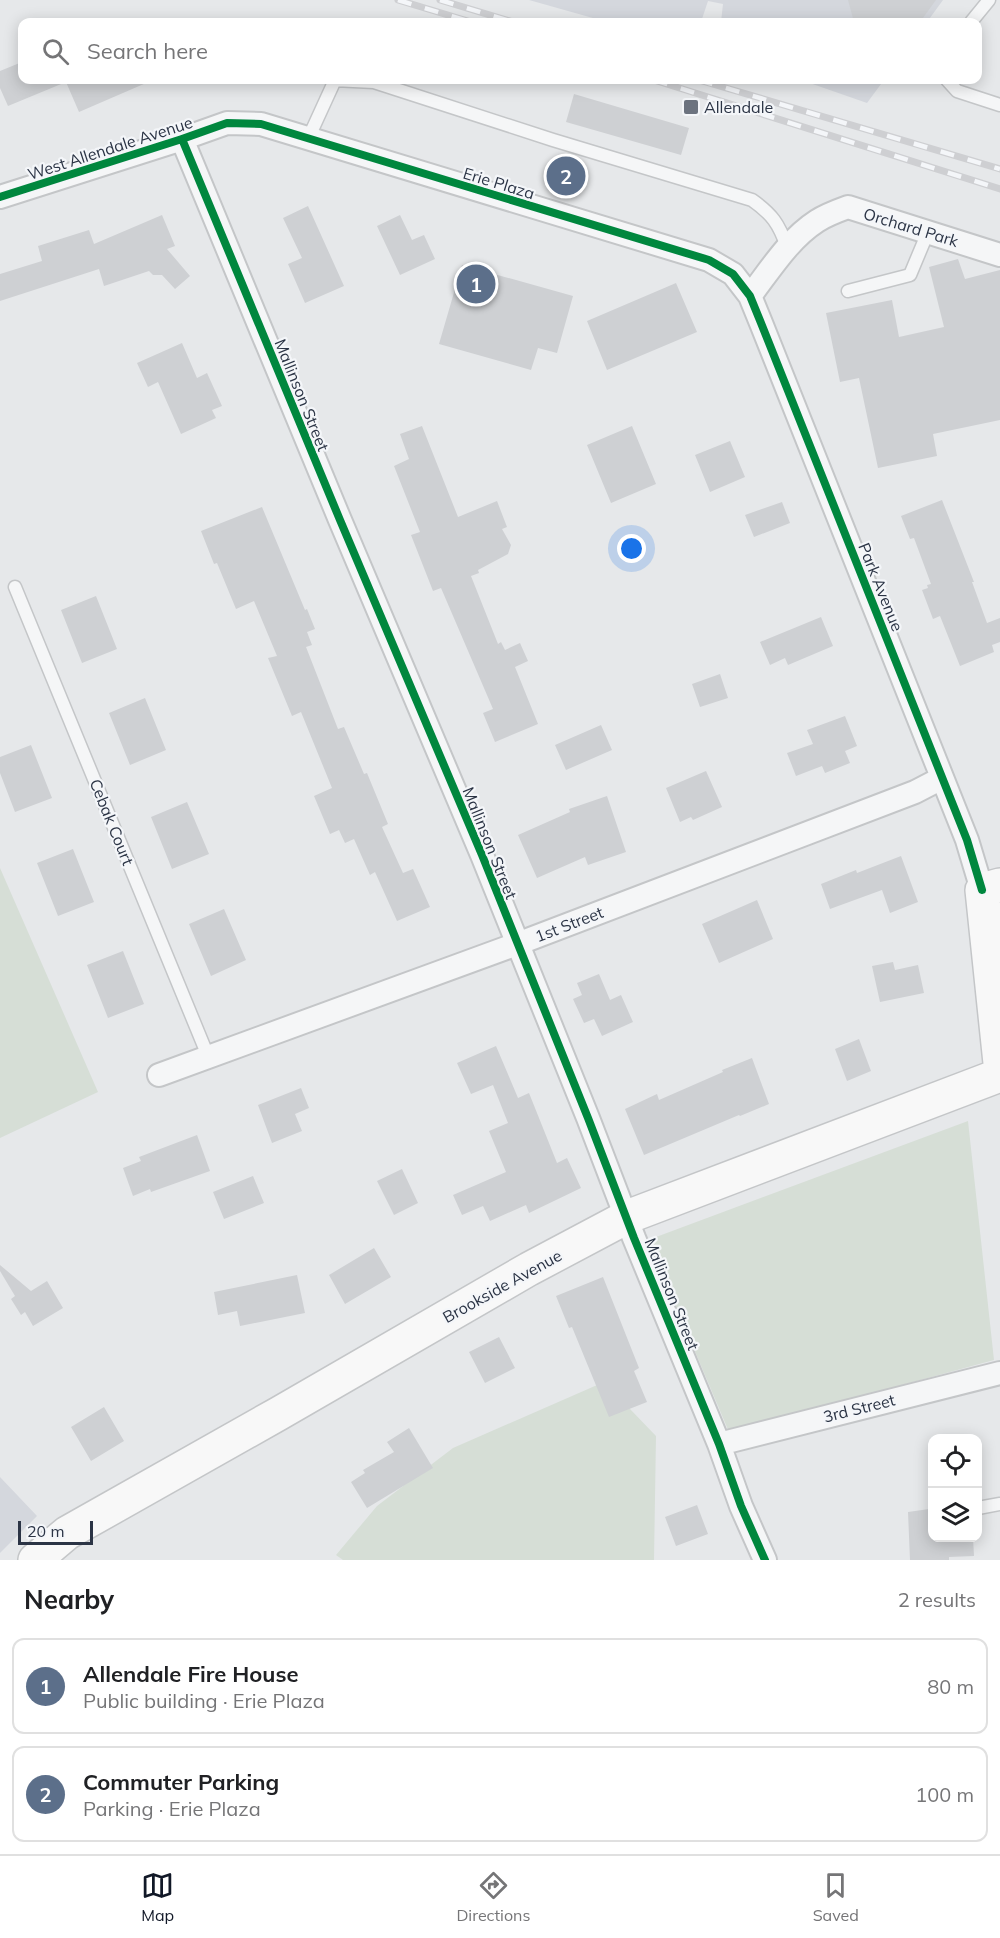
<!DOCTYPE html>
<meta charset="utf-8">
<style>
:root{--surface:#fff;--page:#f6f6f6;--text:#202124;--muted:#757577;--line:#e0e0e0;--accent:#111827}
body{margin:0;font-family:Mulish,sans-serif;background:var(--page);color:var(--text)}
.controls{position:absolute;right:18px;bottom:18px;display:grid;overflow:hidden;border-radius:12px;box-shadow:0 3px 15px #0003}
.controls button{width:54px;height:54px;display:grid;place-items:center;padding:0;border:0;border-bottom:2px solid var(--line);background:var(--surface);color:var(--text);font:30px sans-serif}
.scale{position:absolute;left:18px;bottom:15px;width:75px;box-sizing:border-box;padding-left:6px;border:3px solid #2b3445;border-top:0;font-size:16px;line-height:21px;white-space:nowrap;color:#2b3445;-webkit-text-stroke:4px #f4f6f9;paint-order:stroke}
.you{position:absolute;left:632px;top:549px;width:21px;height:21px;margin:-15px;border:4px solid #fff;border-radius:50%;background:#1a73e8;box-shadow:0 0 0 9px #1a73e833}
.badge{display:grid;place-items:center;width:39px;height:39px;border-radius:50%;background:var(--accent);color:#fff;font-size:20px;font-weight:700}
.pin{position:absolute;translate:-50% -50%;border:3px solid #fff;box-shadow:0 2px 6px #0006}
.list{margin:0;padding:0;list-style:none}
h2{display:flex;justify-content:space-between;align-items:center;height:78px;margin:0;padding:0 24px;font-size:26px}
h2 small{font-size:20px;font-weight:400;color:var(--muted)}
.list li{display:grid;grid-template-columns:39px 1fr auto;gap:18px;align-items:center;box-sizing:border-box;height:96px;margin:0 12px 12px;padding:0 12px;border:2px solid var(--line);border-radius:12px}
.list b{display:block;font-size:22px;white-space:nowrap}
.list p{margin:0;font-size:20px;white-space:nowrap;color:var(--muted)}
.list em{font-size:20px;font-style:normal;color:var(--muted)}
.icon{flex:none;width:33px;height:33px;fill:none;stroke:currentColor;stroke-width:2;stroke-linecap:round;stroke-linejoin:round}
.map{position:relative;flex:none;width:1000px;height:1560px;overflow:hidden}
.search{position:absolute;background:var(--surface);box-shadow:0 3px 15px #0003;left:18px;right:18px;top:18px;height:66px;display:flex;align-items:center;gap:15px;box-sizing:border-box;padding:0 21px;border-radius:12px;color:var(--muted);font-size:22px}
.sheet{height:294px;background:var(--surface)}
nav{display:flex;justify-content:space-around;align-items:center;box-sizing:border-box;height:84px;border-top:2px solid var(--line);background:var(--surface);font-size:16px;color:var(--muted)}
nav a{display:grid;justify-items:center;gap:3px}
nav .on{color:var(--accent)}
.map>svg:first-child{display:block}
.built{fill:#d4d7dd}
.green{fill:#d6ded6}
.building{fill:#ced0d3}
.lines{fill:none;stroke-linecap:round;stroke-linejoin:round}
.service-casing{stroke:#c4c6c8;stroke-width:15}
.minor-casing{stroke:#c4c6c8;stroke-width:26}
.secondary-casing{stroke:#c4c6c8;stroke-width:36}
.service{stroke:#f5f6f7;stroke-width:12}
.minor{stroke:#f5f6f7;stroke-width:22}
.secondary{stroke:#f8f8f8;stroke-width:33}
.rail-casing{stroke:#cecfd2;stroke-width:7}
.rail{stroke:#f4f6f9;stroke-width:4.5;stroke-dasharray:14;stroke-linecap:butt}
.cycleway-casing{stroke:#f4f6f9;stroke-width:11}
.cycleway{stroke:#00873e;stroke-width:8}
.poi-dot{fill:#6c737f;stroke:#f4f6f9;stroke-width:2}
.labels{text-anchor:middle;stroke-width:4.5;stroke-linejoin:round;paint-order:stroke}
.poi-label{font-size:16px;fill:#2b3445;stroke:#f4f6f9;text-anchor:start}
.street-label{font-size:16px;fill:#2b3445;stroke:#f4f6f9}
</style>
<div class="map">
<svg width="1000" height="1560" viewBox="0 0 1000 1560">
<rect width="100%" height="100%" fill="#e6e8ea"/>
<path class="built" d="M529 0H943L927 22H721L723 4 708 1 701 22H607Z
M801 80H884L867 103Z
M0 1477 37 1516 0 1553Z"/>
<path class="green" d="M0 868 98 1092 0 1138Z
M968 1121 994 1360 729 1432 648 1240Z
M604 1382 656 1436 654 1560H343L336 1555 377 1506 453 1448Z"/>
<path class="building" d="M848 0H936L920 22H854Z
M22 62V80H153L79 112 66 82 8 106 0 88V71Z
M574 94 689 128 681 155 566 122Z
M308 206 344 286 305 303 288 264 302 258 283 218Z
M162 215 175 246 167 249 190 276 175 289 162 275H153L149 271 104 286 99 269 0 301V274L42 261 38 246 89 230 94 244Z
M400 215 412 240 424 235 435 259 400 275 377 226Z
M958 259 965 279 1000 270V420L933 434 937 456 878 468 859 378 840 382 826 313 892 300 899 337 944 327 929 267Z
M462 265 573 296 557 353 538 348 531 370 439 344Z
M676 283 697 332 607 370 587 321Z
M182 343 197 378 207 373 222 406 212 410 216 418 181 434 158 382 148 387 137 363Z
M422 426 458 517 497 501 507 527 502 529 511 545 508 554 478 570 479 573 471 576 498 644 501 642 505 650 520 643 528 661 515 667 538 724 495 742 483 713 493 709 441 588 433 591 411 535 420 532 394 466 409 459 400 434Z
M632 426 656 484 611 503 587 445Z
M730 441 745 477 710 492 695 455Z
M942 500 974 582H972L987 623 1000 618V642L992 645 994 652 960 666 940 616 933 619 922 590 928 588 927 585 931 584 914 538 910 539 901 516Z
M782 502 790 523 754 537 745 515Z
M262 507 305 610 307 609 315 629 307 632 312 645 306 647 338 729 344 727 364 774 367 773 388 824 382 827 403 873 413 869 430 907 397 921 375 872 370 875 354 839 345 843 339 830 330 834 314 796 332 788 301 712 292 716 268 658 277 656 254 601 236 609 217 563 214 564 201 531Z
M96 596 117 649 82 663 61 610Z
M821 617 833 646 788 665 785 658 770 665 760 642Z
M720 674 728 698 700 707 692 684Z
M145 698 166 750 130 765 109 713Z
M845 716 857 746 845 751 850 763 825 773 822 766 796 776 787 753 813 744 807 730Z
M601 725 612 750 566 770 555 745Z
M31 745 52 798 15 812 0 773V757Z
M706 771 722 807 693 820 691 817 680 822 666 788Z
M607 796 626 852 588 865 585 857 537 878 518 835 570 812 569 809Z
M187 802 209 854 172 869 151 817Z
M73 849 94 902 58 916 37 863Z
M901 856 918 902 890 913 882 890 830 909 821 884 856 870 857 873Z
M757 900 773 939 719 963 702 924Z
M224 909 246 960 211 976 189 924Z
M123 951 144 1004 108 1018 87 965Z
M893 962 895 970 918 965 924 993 880 1002 872 966Z
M599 974 610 1000 621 995 633 1022 602 1036 594 1019 584 1023 573 999 582 995 577 983Z
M859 1039 871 1071 847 1081 835 1049Z
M496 1046 518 1098 529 1093 557 1163 567 1158 581 1188 529 1213 526 1205 490 1221 483 1206 462 1215 453 1195 506 1172 489 1131 508 1123 493 1085 471 1094 457 1063Z
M752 1058 769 1104 740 1116 739 1115 644 1155 625 1109 657 1094 659 1100 723 1072 722 1070Z
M301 1088 309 1108 295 1114 302 1131 272 1143 258 1105Z
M197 1135 210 1171 151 1192 150 1189 133 1196 123 1168 141 1161 139 1157Z
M402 1169 418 1203 394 1215 377 1181Z
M253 1176 264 1203 224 1219 213 1192Z
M374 1248 391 1277 345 1304 329 1275Z
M0 1265 31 1291 47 1281 63 1308 33 1326 25 1312 21 1315 11 1299 15 1296 0 1271Z
M297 1275 305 1313 240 1326 237 1311 218 1315 214 1292Z
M603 1277 639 1368 634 1371 647 1402 609 1417 572 1327 569 1328 556 1296Z
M499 1337 515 1368 485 1383 469 1352Z
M104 1407 124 1441 91 1461 71 1427Z
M409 1428 433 1468 367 1508 351 1482 365 1473 363 1470 394 1452 387 1442Z
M697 1505 708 1534 676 1546 665 1517Z
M929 1509 933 1538H973L974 1556 949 1557V1560H910L908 1512Z"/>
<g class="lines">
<g class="service-casing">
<path id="service" d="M971 22 989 0
M333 80 374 82 553 140 752 200C772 214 779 224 787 247
M947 80 957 91 1000 105
M308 139 335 80
M848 291 910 275 928 232
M15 587 208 1056
M978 1508 1000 1504"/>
</g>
<g class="minor-casing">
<path id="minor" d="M182 139 340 520 482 855 588 1118 634 1238 719 1444 741 1506 765 1560
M0 197 182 139 227 123 261 124 709 260 733 274 750 296 761 323 967 840 982 890
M750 296C770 270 789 239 817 221 826 215 837 211 848 207L1000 255
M159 1075 517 944 915 792 942 778
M719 1444 1000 1373"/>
</g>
<g class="secondary-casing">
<path id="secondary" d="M1000 885 982 890 1000 1063
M35 1560 67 1533 278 1414 529 1269 627 1217 1000 1075"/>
</g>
<use href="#service" class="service"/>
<use href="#minor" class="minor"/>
<use href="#secondary" class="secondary"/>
<g class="rail-casing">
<path id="rail" d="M398 0 471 22
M440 0 513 22
M654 80 1000 189
M699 80 1000 169"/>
</g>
<use href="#rail" class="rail"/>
<g class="cycleway-casing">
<path id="cycleway" d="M182 139 340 520 482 855 588 1118 634 1238 719 1444 741 1506 765 1560
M0 197 182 139 227 123 261 124 709 260 733 274 750 296 761 323 967 840 982 890"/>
</g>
<use href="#cycleway" class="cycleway"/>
</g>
<rect class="poi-dot" x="683" y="99" width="16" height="16" rx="3"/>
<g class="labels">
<g class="poi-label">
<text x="704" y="113">Allendale</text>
</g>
<g class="street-label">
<text transform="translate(110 148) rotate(-18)" y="6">West Allendale Avenue</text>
<text transform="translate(499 183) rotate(17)" y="6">Erie Plaza</text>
<text transform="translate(911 227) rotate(17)" y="6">Orchard Park</text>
<text transform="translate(302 395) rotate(68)" y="6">Mallinson Street</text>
<text transform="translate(881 587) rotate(68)" y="6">Park Avenue</text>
<text transform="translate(112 822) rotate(68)" y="6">Cebak Court</text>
<text transform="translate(490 843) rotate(68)" y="6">Mallinson Street</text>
<text transform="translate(569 924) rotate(-21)" y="6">1st Street</text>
<text transform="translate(502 1286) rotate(-29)" y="6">Brookside Avenue</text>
<text transform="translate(672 1294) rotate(68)" y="6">Mallinson Street</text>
<text transform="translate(859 1408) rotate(-14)" y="6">3rd Street</text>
</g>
</g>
</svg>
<div class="controls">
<button><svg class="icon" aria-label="locate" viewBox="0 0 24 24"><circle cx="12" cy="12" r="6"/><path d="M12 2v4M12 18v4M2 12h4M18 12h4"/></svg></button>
<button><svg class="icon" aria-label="layers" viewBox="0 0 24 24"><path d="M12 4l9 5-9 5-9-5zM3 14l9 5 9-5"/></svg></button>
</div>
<div class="scale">20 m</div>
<div class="you"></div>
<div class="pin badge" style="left:476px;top:284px;background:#5c6f8a">1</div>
<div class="pin badge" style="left:566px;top:176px;background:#5c6f8a">2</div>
<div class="search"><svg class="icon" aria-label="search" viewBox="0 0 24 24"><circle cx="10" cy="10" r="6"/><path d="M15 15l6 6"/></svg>Search here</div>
</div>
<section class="sheet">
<h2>Nearby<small>2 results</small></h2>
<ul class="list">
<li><span class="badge" style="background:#5c6f8a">1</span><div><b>Allendale Fire House</b><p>Public building · Erie Plaza</p></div><em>80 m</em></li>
<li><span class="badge" style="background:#5c6f8a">2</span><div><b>Commuter Parking</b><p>Parking · Erie Plaza</p></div><em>100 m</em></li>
</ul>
</section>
<nav>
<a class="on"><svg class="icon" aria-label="map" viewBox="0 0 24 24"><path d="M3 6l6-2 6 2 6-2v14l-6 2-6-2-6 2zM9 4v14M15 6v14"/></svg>Map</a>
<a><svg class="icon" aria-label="directions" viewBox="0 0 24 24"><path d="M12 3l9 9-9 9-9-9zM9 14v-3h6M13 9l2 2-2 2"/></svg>Directions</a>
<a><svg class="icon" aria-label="saved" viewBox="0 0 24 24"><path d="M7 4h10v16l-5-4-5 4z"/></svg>Saved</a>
</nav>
